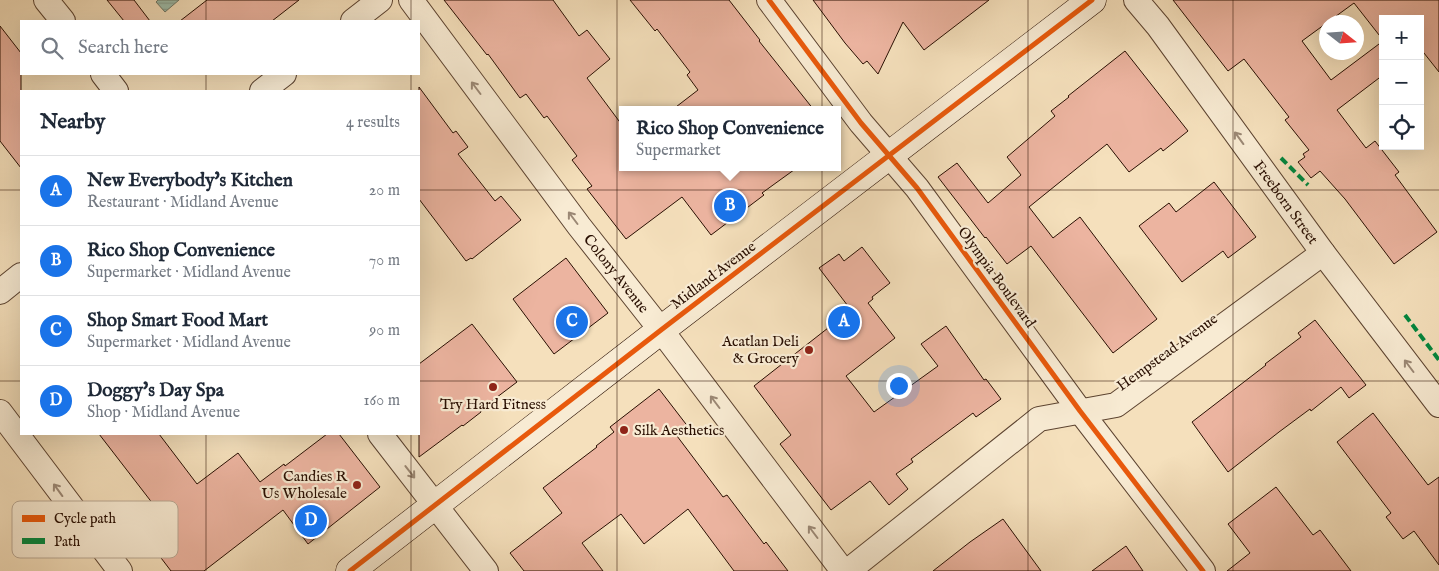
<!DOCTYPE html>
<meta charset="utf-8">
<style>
:root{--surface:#fff;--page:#f6f6f7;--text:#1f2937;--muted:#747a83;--line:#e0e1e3;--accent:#1a73e8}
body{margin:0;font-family:"IM FELL English",serif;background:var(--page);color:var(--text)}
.controls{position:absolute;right:15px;top:15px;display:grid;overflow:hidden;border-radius:0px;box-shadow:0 5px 20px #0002}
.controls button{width:45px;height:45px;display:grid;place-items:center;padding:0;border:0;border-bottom:1px solid var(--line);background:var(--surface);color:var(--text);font:25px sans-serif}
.compass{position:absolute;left:1319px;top:15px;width:45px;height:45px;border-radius:50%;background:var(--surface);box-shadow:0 5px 20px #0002;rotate:107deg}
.you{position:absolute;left:898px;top:385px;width:18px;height:18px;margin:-12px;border:4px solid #fff;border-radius:50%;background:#1a73e8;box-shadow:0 0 0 8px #1a73e833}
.badge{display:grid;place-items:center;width:32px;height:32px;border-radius:50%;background:var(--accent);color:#fff;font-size:16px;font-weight:700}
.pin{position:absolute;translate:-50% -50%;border:2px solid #fff;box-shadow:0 1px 5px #0006}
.popup{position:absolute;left:619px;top:106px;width:222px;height:65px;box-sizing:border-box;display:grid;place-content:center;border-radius:0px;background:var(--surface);filter:drop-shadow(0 1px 4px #0005);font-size:16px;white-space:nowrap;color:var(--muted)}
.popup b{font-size:19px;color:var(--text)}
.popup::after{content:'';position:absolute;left:50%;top:100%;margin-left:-10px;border:10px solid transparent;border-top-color:var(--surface)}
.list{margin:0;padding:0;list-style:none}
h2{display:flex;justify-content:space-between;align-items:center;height:65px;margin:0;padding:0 20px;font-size:21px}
h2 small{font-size:16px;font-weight:400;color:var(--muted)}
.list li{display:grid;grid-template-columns:32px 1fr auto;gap:15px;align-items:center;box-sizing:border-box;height:70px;padding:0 20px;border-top:1px solid var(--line)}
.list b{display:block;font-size:19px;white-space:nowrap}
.list p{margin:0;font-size:16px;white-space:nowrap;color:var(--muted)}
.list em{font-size:16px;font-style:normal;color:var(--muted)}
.icon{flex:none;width:28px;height:28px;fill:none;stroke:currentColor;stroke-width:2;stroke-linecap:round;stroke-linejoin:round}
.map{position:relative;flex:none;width:1439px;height:571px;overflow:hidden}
.search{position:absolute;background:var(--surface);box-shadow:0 5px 20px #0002;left:20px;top:20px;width:400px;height:55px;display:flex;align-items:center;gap:12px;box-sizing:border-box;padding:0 18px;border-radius:0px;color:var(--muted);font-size:19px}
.panel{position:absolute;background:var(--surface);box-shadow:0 5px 20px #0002;left:20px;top:90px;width:400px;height:345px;border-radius:0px}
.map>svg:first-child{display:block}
.water{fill:url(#water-rules);stroke:#6f7867}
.building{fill:#ecb4a0;stroke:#290f02}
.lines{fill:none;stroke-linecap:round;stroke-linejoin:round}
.minor-casing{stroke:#5c4330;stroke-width:26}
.secondary-casing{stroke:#290f02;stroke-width:29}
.minor{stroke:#f8ebd3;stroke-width:24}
.secondary{stroke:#f8ebd3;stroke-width:28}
.quiet{stroke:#00873e;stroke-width:4;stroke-dasharray:8 4;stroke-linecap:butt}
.cycleway-casing{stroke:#f8ebd3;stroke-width:8}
.cycleway{stroke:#e8590c;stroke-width:5}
.oneway{stroke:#9b8875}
.grid{fill:none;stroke:#290f02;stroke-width:1;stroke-opacity:0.55}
.poi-dot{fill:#8f2418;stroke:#f8ebd3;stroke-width:2}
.labels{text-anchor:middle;stroke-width:4.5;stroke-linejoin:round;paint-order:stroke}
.street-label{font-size:15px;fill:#290f02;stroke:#f8ebd3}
.poi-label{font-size:15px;fill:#290f02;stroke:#f8ebd3;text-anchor:end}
.key{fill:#f8ebd3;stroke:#baa994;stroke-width:1}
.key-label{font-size:14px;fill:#290f02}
</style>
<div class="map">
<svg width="1439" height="571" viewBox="0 0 1439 571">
<defs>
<pattern id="water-rules" width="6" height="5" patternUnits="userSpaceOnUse" patternTransform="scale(1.25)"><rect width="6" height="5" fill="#9dbeab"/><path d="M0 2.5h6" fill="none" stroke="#87a292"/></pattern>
</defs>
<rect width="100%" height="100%" fill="#f5e0bc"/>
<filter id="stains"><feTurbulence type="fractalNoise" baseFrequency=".004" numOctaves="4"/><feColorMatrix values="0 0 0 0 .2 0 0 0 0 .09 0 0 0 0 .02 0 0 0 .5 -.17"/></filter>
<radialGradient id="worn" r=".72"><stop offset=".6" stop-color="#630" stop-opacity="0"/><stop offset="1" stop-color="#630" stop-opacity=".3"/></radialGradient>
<path class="water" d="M158 0H179L165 12 156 2Z"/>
<path class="building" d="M107 0H134L150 21H124Z
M207 0H299L272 21H180Z
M444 0H553L579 36 587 30 610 59 587 78 622 125V167H798L762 193 764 195 711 235 682 197 626 239 587 189 592 186 572 160 577 156 547 116 544 118 526 94 520 98 488 54 487 55Z
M630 0H729L760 40 759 41 814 110H672L698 90 687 75 690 72 657 29 655 31Z
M813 0H989L924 50 903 22 878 74 867 61 863 64 845 43Z
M1173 0H1439V72L1420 48V19H1383V40L1354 3 1302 41 1331 80 1383 41V75L1337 110 1366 148 1375 141 1399 172 1395 175 1437 232 1394 264 1345 199 1320 171 1311 178 1298 162 1305 157 1303 154 1309 150 1285 120 1289 117 1244 59 1228 71Z
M0 26 21 53V168L0 141Z
M1125 51 1188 131 1163 151 1161 148 1129 172 1107 144 1029 207 1053 238 1080 217 1157 319 1113 353 1031 246 1007 264 986 237 985 238 938 177 957 163 988 203 1021 175 1007 157 1055 116 1051 111 1069 97 1068 96Z
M419 87 453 133 456 131 468 147 458 154 495 201 501 196 521 220 472 259 471 258 466 261 419 199Z
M1214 182 1256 237 1228 258 1223 251 1182 282 1139 226 1169 203 1176 212Z
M862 247 890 283 872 297 873 299 868 303 895 338 846 376 874 412 938 366 921 344 946 326 984 380 986 379 1001 399 976 417 973 413 911 459 913 462 896 474 908 489 889 505 870 481 831 510 780 444 791 435 754 386 851 310 819 268 839 254 844 261Z
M566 258 608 313 554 354 513 299Z
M1315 320 1366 385 1349 398 1341 387 1311 411 1310 409 1279 432 1228 472 1192 422 1266 365 1265 364 1301 337 1298 333Z
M472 324 517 382 480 410 481 412 463 426 462 425 419 457V364Z
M659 389 689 428 677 436 723 497 727 495 764 544 766 542 788 571H734L688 509 644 544 621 514 582 543 603 571H524L510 553 562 513 543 488 597 447 596 446 614 432 610 427Z
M1373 413 1428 485 1439 477V565L1414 531 1403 539 1386 517 1391 513 1337 442Z
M99 434H159L197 484 238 453 260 482 284 464 285 466 327 434H339L380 487 308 544 283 510 204 571H171L139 529 160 513Z
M1276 487 1313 535 1320 530 1351 571H1227L1250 553 1228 524Z
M1003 519 1041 571H933L970 542Z
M1126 546 1143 571H1092Z"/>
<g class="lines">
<g class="minor-casing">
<g id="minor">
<path d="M46 0 63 21"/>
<path id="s1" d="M411 0 579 226 661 330 843 571"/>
<path d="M769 0 861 123 917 188 1080 411 1203 571"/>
<path id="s2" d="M1136 0 1158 26 1323 253 1439 405"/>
<path d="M353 21 380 0"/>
<path d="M103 74 116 91"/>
<path d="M262 91 284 74"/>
<path d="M0 292 21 275"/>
<path d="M0 412 120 571"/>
<path d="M380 434 486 571"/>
<path d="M848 571 1039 419 1116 405 1323 253"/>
</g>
</g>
<g class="secondary-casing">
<path id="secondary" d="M350 571 661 330 1092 0"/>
</g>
<use href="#minor" class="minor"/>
<use href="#secondary" class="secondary"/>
<path class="quiet" d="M1281 158 1308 185
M1405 315 1439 360"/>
<g class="cycleway-casing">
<path id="cycleway" d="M769 0 861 123 917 188 1080 411 1203 571
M350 571 661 330 1092 0"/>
</g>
<use href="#cycleway" class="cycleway"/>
</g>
<defs><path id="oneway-shaft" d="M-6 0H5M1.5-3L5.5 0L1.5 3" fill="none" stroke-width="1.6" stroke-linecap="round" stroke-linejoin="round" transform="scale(1.25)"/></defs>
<g class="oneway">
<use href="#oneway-shaft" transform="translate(476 88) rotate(-127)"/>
<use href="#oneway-shaft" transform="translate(1239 138) rotate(-126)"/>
<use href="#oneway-shaft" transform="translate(573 218) rotate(-127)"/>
<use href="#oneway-shaft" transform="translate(1409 366) rotate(-127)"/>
<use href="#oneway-shaft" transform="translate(715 402) rotate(-127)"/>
<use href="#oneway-shaft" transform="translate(410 472) rotate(52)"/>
<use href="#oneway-shaft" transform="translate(58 490) rotate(-126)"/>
<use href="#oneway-shaft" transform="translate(813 532) rotate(-127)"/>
</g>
<path class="grid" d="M206 0V21M411 0V21M617 0V571M822 0V571M1028 0V571M1233 0V571M206 74V91M411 74V91M0 190H21M419 190H1439M0 381H21M419 381H1439M206 434V571M411 434V571"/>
<g class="poi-dot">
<circle cx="809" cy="350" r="5"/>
<circle cx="493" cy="387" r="5"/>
<circle cx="624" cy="430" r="5"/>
<circle cx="357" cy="485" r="5"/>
</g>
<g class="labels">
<g class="street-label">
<text dy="5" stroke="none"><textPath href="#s2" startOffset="252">Freeborn Street</textPath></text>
<text dy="5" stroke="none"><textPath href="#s1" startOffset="342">Colony Avenue</textPath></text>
<text transform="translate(713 275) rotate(-37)" y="5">Midland Avenue</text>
<text transform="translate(997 277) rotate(54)" y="5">Olympia Boulevard</text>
<text transform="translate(1167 352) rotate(-36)" y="5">Hempstead Avenue</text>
</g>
<g class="poi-label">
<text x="799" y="346">Acatlan Deli<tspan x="799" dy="17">&amp; Grocery</tspan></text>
<text x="493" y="409" text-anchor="middle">Try Hard Fitness</text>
<text x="634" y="435" text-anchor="start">Silk Aesthetics</text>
<text x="347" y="481">Candies R<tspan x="347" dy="17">Us Wholesale</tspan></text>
</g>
</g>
<rect x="12" y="501" width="166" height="57" rx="8" class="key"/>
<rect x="22" y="515" width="23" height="7" fill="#e8590c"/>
<rect x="22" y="538" width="23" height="6" fill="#00873e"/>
<g class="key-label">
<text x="54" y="523">Cycle path</text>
<text x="54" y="546">Path</text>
</g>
<rect width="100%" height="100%" filter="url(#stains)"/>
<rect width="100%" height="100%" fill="url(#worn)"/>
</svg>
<div class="controls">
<button>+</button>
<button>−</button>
<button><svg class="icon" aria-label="locate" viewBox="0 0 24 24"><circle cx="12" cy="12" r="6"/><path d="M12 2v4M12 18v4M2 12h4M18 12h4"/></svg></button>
</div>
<svg class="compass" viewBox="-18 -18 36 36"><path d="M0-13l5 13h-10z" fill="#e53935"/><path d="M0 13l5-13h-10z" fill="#747a83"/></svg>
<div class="you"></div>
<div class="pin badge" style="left:844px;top:322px">A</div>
<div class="pin badge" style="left:730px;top:206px">B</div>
<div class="popup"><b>Rico Shop Convenience</b>Supermarket</div>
<div class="pin badge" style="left:572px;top:322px">C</div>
<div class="pin badge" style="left:311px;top:521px">D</div>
<div class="search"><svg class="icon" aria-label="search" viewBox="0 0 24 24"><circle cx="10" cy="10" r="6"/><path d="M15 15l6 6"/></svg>Search here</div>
<section class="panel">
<h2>Nearby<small>4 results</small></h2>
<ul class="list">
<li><span class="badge">A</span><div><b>New Everybody's Kitchen</b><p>Restaurant · Midland Avenue</p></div><em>20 m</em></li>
<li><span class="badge">B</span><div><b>Rico Shop Convenience</b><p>Supermarket · Midland Avenue</p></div><em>70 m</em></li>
<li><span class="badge">C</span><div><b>Shop Smart Food Mart</b><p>Supermarket · Midland Avenue</p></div><em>90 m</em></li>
<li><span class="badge">D</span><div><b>Doggy's Day Spa</b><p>Shop · Midland Avenue</p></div><em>160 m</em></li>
</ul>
</section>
</div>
